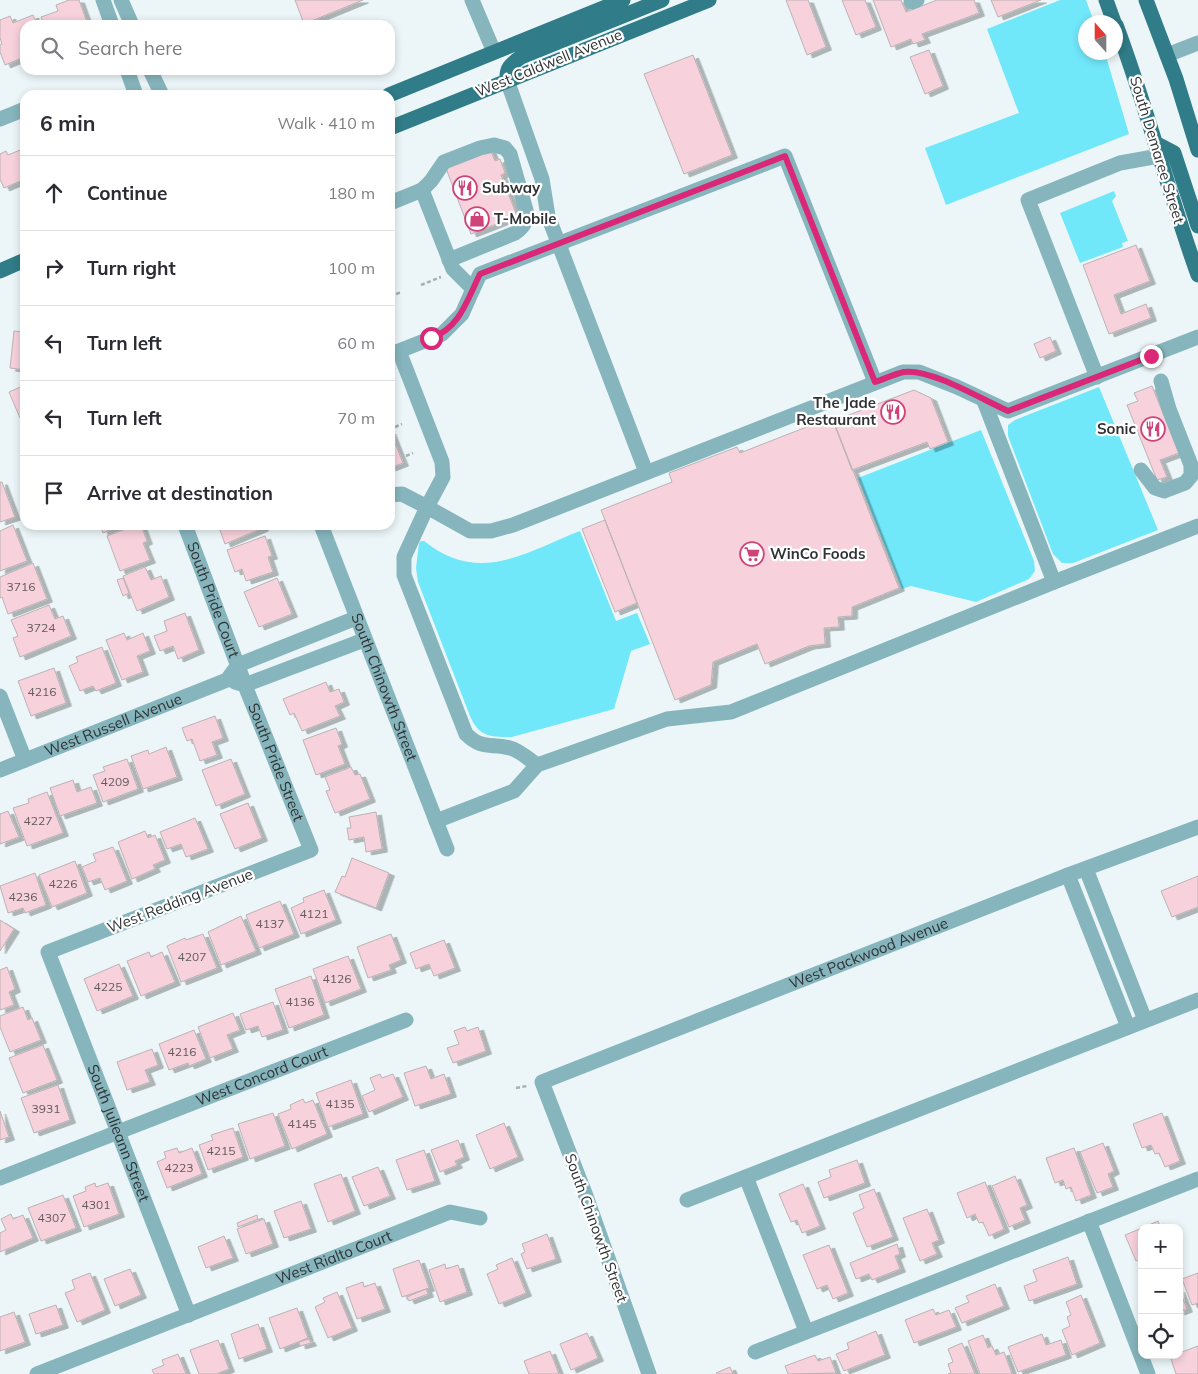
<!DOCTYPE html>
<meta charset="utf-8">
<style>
:root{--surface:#fff;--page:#f2f2f3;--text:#2b2b33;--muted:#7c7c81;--line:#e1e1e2}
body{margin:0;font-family:Mulish,sans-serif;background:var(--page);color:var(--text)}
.controls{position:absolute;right:15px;bottom:15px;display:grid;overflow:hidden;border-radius:10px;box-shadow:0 2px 8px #0003}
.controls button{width:45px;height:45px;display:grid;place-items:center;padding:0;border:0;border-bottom:1px solid var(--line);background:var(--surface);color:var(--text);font:25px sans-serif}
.compass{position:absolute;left:1078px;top:15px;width:45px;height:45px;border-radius:50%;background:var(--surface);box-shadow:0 2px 8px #0003;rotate:339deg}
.stop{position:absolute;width:15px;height:15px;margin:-11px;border:4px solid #db2777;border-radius:50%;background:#fff}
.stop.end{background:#db2777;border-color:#fff;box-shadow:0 1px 5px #0008}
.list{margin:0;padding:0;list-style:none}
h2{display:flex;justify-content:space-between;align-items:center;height:65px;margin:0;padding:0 20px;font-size:21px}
h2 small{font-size:16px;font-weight:400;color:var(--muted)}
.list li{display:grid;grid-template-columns:32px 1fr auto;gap:15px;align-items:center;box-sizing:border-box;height:75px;padding:0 20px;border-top:1px solid var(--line)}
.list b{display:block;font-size:19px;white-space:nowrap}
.list em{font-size:16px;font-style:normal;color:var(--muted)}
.icon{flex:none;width:28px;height:28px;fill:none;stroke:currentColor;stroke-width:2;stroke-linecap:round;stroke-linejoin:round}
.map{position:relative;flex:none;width:1198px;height:1374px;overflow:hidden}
.search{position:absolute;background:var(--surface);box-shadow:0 2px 8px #0003;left:20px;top:20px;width:375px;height:55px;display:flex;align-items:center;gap:12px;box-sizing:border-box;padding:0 18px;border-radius:15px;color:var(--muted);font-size:19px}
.panel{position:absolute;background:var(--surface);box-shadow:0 2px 8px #0003;left:20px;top:90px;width:375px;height:440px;border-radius:15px}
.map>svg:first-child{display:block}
.green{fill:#71e7fa}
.building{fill:#f7d1db;stroke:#bcb2b4;filter:url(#shadow)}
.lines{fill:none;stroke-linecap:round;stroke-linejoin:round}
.path{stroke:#a7afb1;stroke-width:2.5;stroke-dasharray:4 2.5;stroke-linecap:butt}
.minor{stroke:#87b5bd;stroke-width:15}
.major{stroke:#307c88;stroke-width:15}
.route{stroke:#db2777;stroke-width:6}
.labels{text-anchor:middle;stroke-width:4.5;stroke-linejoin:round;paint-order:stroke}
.number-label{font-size:12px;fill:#615a5e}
.street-label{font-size:15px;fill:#2f3334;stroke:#fff}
.poi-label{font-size:15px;font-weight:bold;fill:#2f3334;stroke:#fff;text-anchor:start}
</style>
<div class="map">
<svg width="1198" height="1374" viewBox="0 0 1198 1374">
<defs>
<filter id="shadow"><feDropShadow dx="5.5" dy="3" stdDeviation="0" flood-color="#0004"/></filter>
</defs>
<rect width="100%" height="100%" fill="#ecf6f8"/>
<path class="green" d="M1060 0H1086L1094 22H1086V52L1105 53 1129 134 946 205 925 148 1019 113 987 29Z
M1114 191 1116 196 1112 201 1128 241 1122 243 1123 247 1080 263 1060 213Z
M1099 387 1158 530 1073 563H1062L1053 554 1008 436V425L1015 420Z
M981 430 1034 561 1035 571 1029 579 976 602 911 586 902 589 858 478Z
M580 531 616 621 637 613 650 644 631 651 614 709 512 737C490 737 479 737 470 716L418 582 416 568 419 543 421 541H424C479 585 524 553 580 531Z"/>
<path class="building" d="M69 0H79L88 25H44L41 17 58 11 56 5Z
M295 0H363L304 24Z
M786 0H808L826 47 807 55Z
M842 0H865L876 27 856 35Z
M873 0H901L906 12 937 0H974L979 13 922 34 925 40 913 44 911 39 891 47Z
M991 0H1041L998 17Z
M33 15 38 25H25V50L21 51 24 57 5 65 0 52V45L2 44 0 38V20L10 16 13 23Z
M929 50 943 86 925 94 910 57Z
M693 55 732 155 684 174 644 74Z
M25 148V179L4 188 0 179V154L6 151 8 155Z
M490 149 495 161 500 159 505 173 501 175 517 216 471 234 445 166Z
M1136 245 1150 281 1114 295 1121 314 1146 304 1151 318 1109 334 1083 265Z
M14 331 25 332V370L10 368Z
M1050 337 1056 351 1040 358 1034 344Z
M25 385V416L20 418 9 392Z
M1152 386 1179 453 1160 460 1167 477 1157 480 1127 405 1138 401 1134 393Z
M914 390 931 398 948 442 930 449 927 442 852 470 833 421Z
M832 417 899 588 852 607V616L838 617 839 627 824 628 825 644 809 646 765 664 757 644 713 662 711 685 675 700 601 510 672 482 669 473 737 447 740 453Z
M390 431 403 463 390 468Z
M0 482H2L15 517 0 522Z
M605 520 637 603 615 612 582 529Z
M13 525 27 561 0 571V531Z
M100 525H122L103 533Z
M136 525H141L147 541 143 543 150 560 120 571 107 536Z
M218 525H262L263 528 225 544Z
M265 536 272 556 268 557 273 572 246 581 242 569 235 572 227 550Z
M33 563 47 599 8 614 2 597 0 598V577Z
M145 567 151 580 161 576 169 597 137 611 123 576Z
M123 578 129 593 123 596 117 580Z
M277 578 292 614 259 627 244 592Z
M49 605 55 619 63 616 71 636 20 657 13 638 18 636 11 620Z
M185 613 199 650 178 659 173 646 160 651 154 636 167 631 164 621Z
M124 633 127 640 143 633 150 651 137 656 143 672 122 680 106 640Z
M102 647 116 683 96 691 93 686 80 691 69 666 78 662 76 657Z
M54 668 66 703 31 716 18 681Z
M326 682 330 692 339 689 344 702 335 706 340 716 302 731 294 713 290 715 283 699Z
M215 716 223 738 212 742 217 755 200 761 192 739 187 741 182 728Z
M336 728 342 744 338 746 345 764 316 775 303 740Z
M166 747 177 777 143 789 131 756 148 750 149 754Z
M127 759 138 789 103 802 93 775 105 771 103 767Z
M231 759 245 794 216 806 202 770Z
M351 767 355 775 360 774 370 799 335 813 326 791 330 790 325 777Z
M73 780 77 792 91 787 97 803 60 816 50 788Z
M47 792 63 833 27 846 13 808 29 803 28 799Z
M248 803 262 838 235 849 220 814Z
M8 811 19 837 0 844V814Z
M376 812 382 849 366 852 364 837 349 840 347 828H351L349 817Z
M195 818 208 849 186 857 181 844 167 849 160 832Z
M145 831 148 838 155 835 165 860 153 865 155 869 132 879 118 842Z
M113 847 127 881 105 890 100 878 88 882 82 867 96 861 93 854Z
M352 858 389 873 376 908 335 892 342 876 345 877Z
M75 861 87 893 52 907 39 875Z
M35 873 46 905 25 913 23 908 8 913 0 886Z
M1198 876V907L1172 917 1161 891Z
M324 890 336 920 301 934 291 908 304 902 303 898Z
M280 901 294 934 259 948 246 915Z
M241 916 256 951 221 965 208 932Z
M0 920 14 929 0 951Z
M203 934 217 968 181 982 167 946 185 938 186 940Z
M391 934 401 960 389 965 391 970 368 978 357 947Z
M444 940 455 968 434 976 429 964 416 969 410 953Z
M149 952 151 957 162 952 175 982 141 996 127 961Z
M348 956 361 989 325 1003 313 969Z
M119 964 133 996 97 1011 84 979Z
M7 967 15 989 9 992 14 1005 0 1010V970Z
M311 976 324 1015 289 1028 275 989Z
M273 1002 283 1030 262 1037 258 1026 246 1030 240 1014Z
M23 1007 28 1020 32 1018 41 1040 10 1052 0 1027V1016Z
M233 1013 240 1030 227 1035 233 1049 210 1058 198 1027Z
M465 1027 467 1031 478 1027 486 1051 453 1063 447 1048 459 1044 454 1031Z
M194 1030 206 1059 189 1066 188 1063 169 1070 159 1044Z
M43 1045 57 1080 23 1093 9 1058Z
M152 1049 158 1065 145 1070 150 1082 127 1090 117 1062Z
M426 1066 431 1079 444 1074 451 1094 415 1106 404 1073Z
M380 1074 382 1078 393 1074 403 1097 369 1112 362 1096 375 1090 370 1078Z
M351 1080 363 1114 328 1127 316 1093Z
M58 1085 70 1120 34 1133 21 1098Z
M303 1099 305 1103 313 1100 327 1134 292 1149 278 1114 291 1109 290 1105Z
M0 1111 9 1137 0 1140Z
M273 1113 285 1146 250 1159 238 1124Z
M1162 1113 1180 1161 1165 1167 1159 1153 1155 1154 1151 1145 1142 1148 1133 1124Z
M504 1123 518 1157 490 1169 476 1135Z
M233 1128 243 1157 208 1170 199 1145 213 1140 211 1135Z
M458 1140 464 1157 455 1161 457 1165 440 1172 431 1150Z
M1103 1143 1114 1171 1108 1174 1113 1187 1097 1193 1080 1152Z
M177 1148 179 1153 192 1148 202 1174 167 1188 157 1162 166 1158 164 1152Z
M1074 1148 1091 1195 1076 1201 1071 1187 1066 1189 1063 1180 1055 1183 1046 1158Z
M424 1150 435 1181 407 1190 396 1160Z
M857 1160 865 1183 824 1198 818 1182 831 1177 829 1170Z
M378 1167 390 1196 364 1206 352 1177Z
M341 1174 355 1211 328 1222 314 1184Z
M1015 1176 1027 1205 1020 1208 1025 1220 1009 1227 992 1186Z
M985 1182 1004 1229 989 1236 983 1222 979 1223 975 1214 967 1218 957 1193Z
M95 1183 96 1187 108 1183 119 1214 84 1227 73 1196 86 1191 85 1187Z
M803 1184 820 1226 802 1233 797 1220 791 1222 779 1194Z
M874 1189 893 1237 867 1247 853 1213 864 1208 859 1195Z
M63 1195 76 1228 41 1241 28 1208Z
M301 1201 311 1229 284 1238 274 1211Z
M927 1209 939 1240 932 1243 937 1254 920 1261 903 1218Z
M11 1214 13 1219 23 1215 33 1238 0 1252V1233L6 1230 1 1219Z
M257 1215 258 1219 238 1227 237 1223Z
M264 1219 273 1244 246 1254 237 1229Z
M1158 1221 1161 1228H1142Z
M1142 1228V1258L1136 1261 1125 1235Z
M547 1234 556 1259 527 1269 521 1254 525 1252 522 1244Z
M224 1236 233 1258 206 1268 198 1247Z
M897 1244 900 1254 895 1256 900 1269 872 1280 869 1274 856 1279 850 1263Z
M829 1245 848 1293 833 1299 827 1285 817 1289 803 1255Z
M1068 1257 1077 1284 1029 1301 1024 1286 1037 1281 1033 1270Z
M512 1258 526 1293 499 1304 487 1274 498 1269 496 1265Z
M419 1260 429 1288 402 1297 393 1269Z
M445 1264 446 1269 458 1265 467 1292 440 1302 429 1270Z
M130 1269 141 1295 115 1306 104 1279Z
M90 1273 105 1310 77 1322 65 1293 75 1289 72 1280Z
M1198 1273V1303L1192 1305 1182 1279Z
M363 1282 364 1287 375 1283 385 1309 357 1319 346 1288Z
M995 1284 1004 1306 962 1323 955 1308 969 1302 966 1296Z
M426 1289 428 1294 409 1301 407 1297Z
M1179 1289 1187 1309 1179 1312Z
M337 1292 352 1328 328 1338 315 1307 325 1302 323 1298Z
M1081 1295 1100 1343 1072 1355 1062 1330 1070 1326 1067 1317 1071 1315 1066 1302Z
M56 1305 63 1325 36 1334 29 1314Z
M297 1308 308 1338 280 1349 269 1318Z
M933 1309 936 1315 949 1310 956 1327 914 1343 905 1320Z
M14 1312 25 1342 0 1351V1317Z
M258 1324 267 1349 239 1359 231 1334Z
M876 1331 885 1355 844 1371 836 1354 849 1349 847 1343Z
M587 1333 598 1358 571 1370 560 1344Z
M1042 1334 1046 1345 1061 1340 1066 1355 1018 1372 1008 1347Z
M983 1335 988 1348 992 1346 996 1355 1004 1352 1012 1374H980L968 1341Z
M309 1339 311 1343 300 1346 299 1342Z
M218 1340 229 1369 216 1374H199L190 1350Z
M962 1343 975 1374H948L951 1373 948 1364 953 1362 948 1349Z
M1198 1346V1374H1176L1170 1356 1179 1355V1353Z
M550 1351 559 1374H529L524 1361Z
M178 1354 186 1374H154L152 1370 164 1365 162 1360Z
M815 1355 818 1361 830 1357 836 1373 788 1374 785 1366Z
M730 1367 733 1374H717L716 1373Z"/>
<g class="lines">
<path class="path" d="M421 285 441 277
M390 296 402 292
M390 399 392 398
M395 427 402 424
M406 456 413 453
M516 1088 527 1086"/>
<g class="minor">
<path d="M103 0 112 25"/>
<path d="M121 0 132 25"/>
<path d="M472 0 494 52"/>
<path d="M911 0 912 2 917 0"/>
<path d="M1167 55 1198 43"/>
<path d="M127 70 136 95"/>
<path d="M150 70 162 95"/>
<path d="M507 80 542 179 548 216 646 472"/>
<path d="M0 119 25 109"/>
<path d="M422 190 431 181 444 162 480 148 494 145 505 148 510 154 526 210C527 221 524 227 515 233L449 260"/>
<path d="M390 203 422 190 453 269 473 289 480 274 785 156 875 382"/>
<path d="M399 351 442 334 462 314 473 289"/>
<path d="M390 354 399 351 442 462 443 477 427 507 402 494 390 495"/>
<path d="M1097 377 1028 200 1120 163 1159 156"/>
<path d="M984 401 1054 582"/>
<path d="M1141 470 1155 488 1164 491 1185 483 1191 476V465L1169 409 1161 381"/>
<path id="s1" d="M185 525 248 693 311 850 48 952 189 1315"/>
<path id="s2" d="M321 525 447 849"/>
<path d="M235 682 245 685 364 640"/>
<path d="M0 696 25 760"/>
<path d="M537 765C530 760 519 750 510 748 491 743 482 750 466 734L404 575V557L427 507 470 531H491L513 525 903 372H919L957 387 1008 411 1198 337"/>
<path id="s3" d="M0 770 227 680 238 665 356 618"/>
<path d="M436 821 514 791 537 765 667 719 731 712 1054 582 1198 526"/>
<path d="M1086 869 1145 1020"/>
<path d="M1068 875 1128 1027"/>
<path d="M746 1177 806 1331"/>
<path id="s4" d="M0 1178 406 1020"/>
<path d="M687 1200 1198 1000"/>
<path d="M1089 1221 1148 1374"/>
<path d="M755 1352 1198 1179"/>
<path id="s5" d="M37 1374 450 1212 480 1218"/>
<path id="s6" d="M649 1374 586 1196 542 1082 1068 875 1198 827"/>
</g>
<path class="major" d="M1106 0 1114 22
M1146 0 1176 79 1198 150
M1116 25C1147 107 1168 192 1198 275
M507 80C506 68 511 64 521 57L662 0
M389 95 623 0
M390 128 709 0
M1155 143 1174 153 1198 226
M0 271 25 260"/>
</g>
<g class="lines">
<path class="route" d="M431 338C460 328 467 300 480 274L785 156 875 382C884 379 894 374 904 372 930 368 983 400 1008 411L1151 356"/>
</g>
<defs>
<g id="restaurant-ring" transform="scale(1.25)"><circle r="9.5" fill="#fff" stroke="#ce4378" stroke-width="1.5"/><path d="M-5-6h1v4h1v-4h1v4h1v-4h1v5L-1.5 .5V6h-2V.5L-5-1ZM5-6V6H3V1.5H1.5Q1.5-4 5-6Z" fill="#ce4378"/></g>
<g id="shop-ring" transform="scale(1.25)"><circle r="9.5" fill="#fff" stroke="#ce4378" stroke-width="1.5"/><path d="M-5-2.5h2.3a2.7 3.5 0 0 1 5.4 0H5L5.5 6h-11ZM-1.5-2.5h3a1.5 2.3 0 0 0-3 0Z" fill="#ce4378"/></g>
<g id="supermarket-ring" transform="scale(1.25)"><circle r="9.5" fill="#fff" stroke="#ce4378" stroke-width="1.5"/><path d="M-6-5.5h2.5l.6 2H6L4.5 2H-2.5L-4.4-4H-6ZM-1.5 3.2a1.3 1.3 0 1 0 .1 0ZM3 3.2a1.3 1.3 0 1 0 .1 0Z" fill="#ce4378"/></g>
</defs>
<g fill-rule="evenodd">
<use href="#restaurant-ring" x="465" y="188"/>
<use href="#shop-ring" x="477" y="219"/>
<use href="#restaurant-ring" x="893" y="412"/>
<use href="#restaurant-ring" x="1153" y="429"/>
<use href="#supermarket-ring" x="752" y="554"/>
</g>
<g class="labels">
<g class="number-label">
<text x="21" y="591">3716</text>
<text x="41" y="632">3724</text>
<text x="42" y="696">4216</text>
<text x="115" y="786">4209</text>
<text x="38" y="825">4227</text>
<text x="63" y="888">4226</text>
<text x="23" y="901">4236</text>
<text x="314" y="918">4121</text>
<text x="270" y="928">4137</text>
<text x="192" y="961">4207</text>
<text x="337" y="983">4126</text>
<text x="108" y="991">4225</text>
<text x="300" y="1006">4136</text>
<text x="182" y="1056">4216</text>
<text x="340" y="1108">4135</text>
<text x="46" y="1113">3931</text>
<text x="302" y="1128">4145</text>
<text x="221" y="1155">4215</text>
<text x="179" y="1172">4223</text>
<text x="96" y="1209">4301</text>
<text x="52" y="1222">4307</text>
</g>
<g class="street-label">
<text transform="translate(549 63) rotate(-22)" y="5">West Caldwell Avenue</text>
<text transform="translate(1157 150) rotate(73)" y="5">South Demaree Street</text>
<text dy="5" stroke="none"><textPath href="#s1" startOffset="80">South Pride Court</textPath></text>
<text dy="5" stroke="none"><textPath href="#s2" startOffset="174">South Chinowth Street</textPath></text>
<text dy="5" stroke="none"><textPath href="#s3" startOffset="122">West Russell Avenue</textPath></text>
<text dy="5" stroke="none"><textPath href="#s1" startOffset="254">South Pride Street</textPath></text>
<text transform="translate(180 901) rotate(-21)" y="5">West Redding Avenue</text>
<text dy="5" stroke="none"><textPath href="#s6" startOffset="662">West Packwood Avenue</textPath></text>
<text dy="5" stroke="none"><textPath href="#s4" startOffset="281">West Concord Court</textPath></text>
<text dy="5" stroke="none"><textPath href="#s1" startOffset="825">South Julieann Street</textPath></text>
<text transform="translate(596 1228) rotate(70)" y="5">South Chinowth Street</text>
<text dy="5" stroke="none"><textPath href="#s5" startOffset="319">West Rialto Court</textPath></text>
</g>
<g class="poi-label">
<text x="482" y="193">Subway</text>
<text x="494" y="224">T-Mobile</text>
<text x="876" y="408" text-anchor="end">The Jade<tspan x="876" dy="17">Restaurant</tspan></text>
<text x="1136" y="434" text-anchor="end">Sonic</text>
<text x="770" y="559">WinCo Foods</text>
</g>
</g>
</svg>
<div class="controls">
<button>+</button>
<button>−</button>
<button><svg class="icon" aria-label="locate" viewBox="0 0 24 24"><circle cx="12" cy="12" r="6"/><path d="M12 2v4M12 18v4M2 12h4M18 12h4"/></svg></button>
</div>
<svg class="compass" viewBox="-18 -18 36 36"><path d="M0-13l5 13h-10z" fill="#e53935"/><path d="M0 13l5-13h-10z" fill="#7c7c81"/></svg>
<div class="stop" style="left:431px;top:338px"></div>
<div class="stop end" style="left:1151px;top:356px"></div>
<div class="search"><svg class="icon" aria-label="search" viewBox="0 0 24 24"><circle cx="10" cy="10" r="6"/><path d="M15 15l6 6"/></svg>Search here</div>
<section class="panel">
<h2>6 min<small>Walk · 410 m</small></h2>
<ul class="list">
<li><svg class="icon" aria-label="ahead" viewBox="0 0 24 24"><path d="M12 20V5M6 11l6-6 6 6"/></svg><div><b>Continue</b></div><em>180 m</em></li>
<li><svg class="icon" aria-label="right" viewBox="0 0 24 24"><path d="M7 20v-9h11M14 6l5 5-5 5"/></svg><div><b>Turn right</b></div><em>100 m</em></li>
<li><svg class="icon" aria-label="left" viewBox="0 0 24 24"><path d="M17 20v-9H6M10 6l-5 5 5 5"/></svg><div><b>Turn left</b></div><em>60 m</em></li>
<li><svg class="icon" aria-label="left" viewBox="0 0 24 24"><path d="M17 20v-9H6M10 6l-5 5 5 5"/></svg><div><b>Turn left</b></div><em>70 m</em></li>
<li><svg class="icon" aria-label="arrive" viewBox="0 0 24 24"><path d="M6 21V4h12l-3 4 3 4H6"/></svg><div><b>Arrive at destination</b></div></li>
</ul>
</section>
</div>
